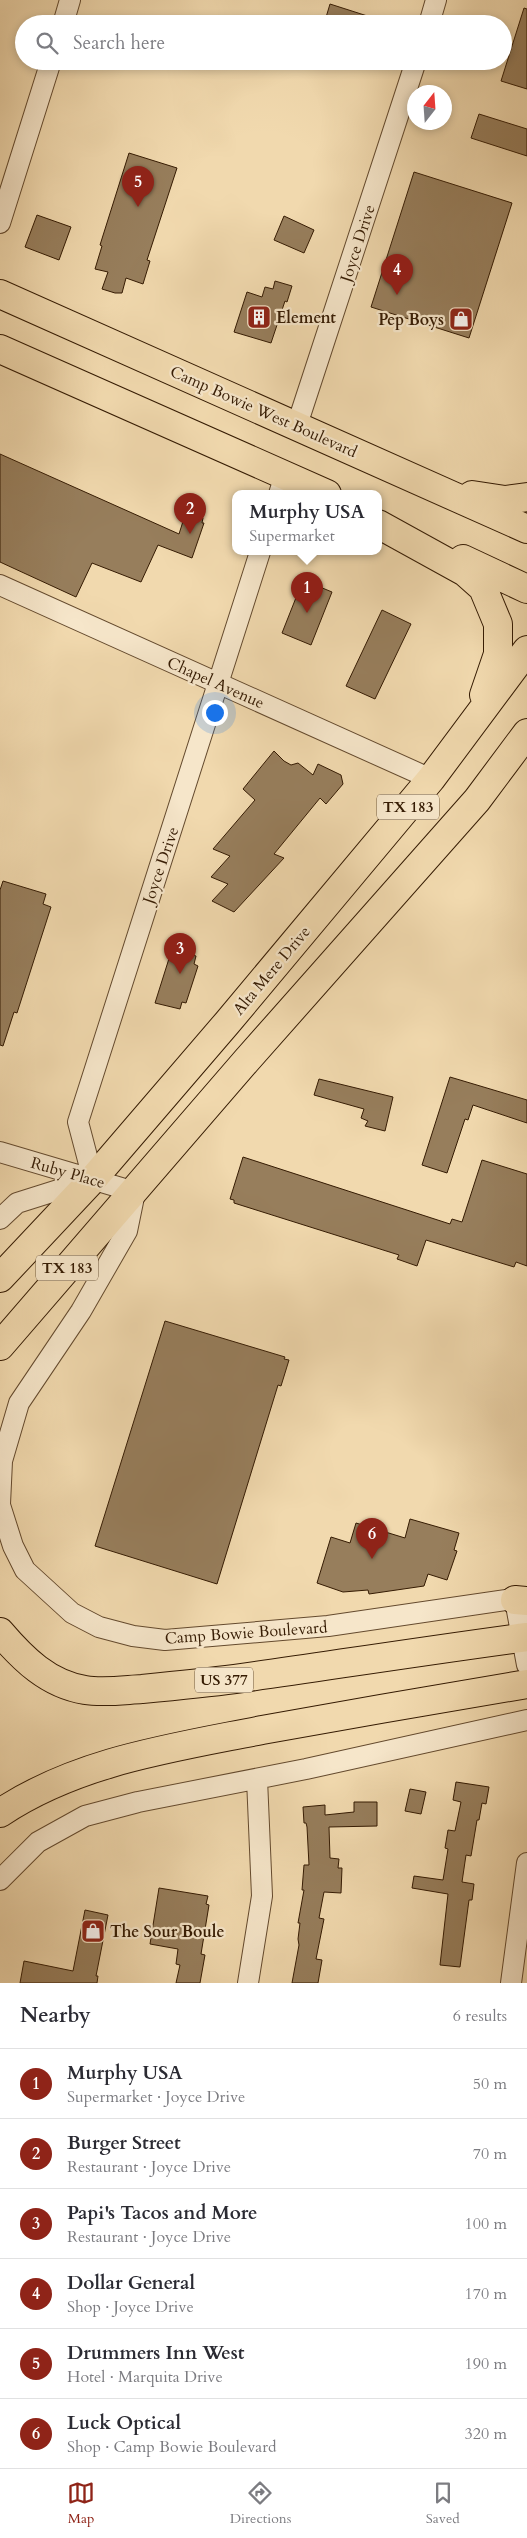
<!DOCTYPE html>
<meta charset="utf-8">
<style>
:root{--surface:#fff;--page:#f7f7f7;--text:#2b2b33;--muted:#7c7c81;--line:#e1e1e2;--accent:#8f2418}
body{margin:0;font-family:Cardo,serif;background:var(--page);color:var(--text)}
.compass{position:absolute;left:407px;top:85px;width:45px;height:45px;border-radius:50%;background:var(--surface);box-shadow:0 2px 8px #0003;rotate:17deg}
.you{position:absolute;left:214px;top:712px;width:18px;height:18px;margin:-12px;border:4px solid #fff;border-radius:50%;background:#1a73e8;box-shadow:0 0 0 8px #1a73e833}
.badge{display:grid;place-items:center;width:32px;height:32px;border-radius:50%;background:var(--accent);color:#fff;font-size:16px;font-weight:700}
.pin{position:absolute;translate:-50% -41px;filter:drop-shadow(0 1px 2px #0008)}
.pin::after{content:'';position:absolute;top:26px;width:18px;height:15px;background:inherit;clip-path:polygon(0 0,100% 0,50% 100%)}
.popup{position:absolute;left:232px;top:490px;width:150px;height:65px;box-sizing:border-box;display:grid;place-content:center;border-radius:10px;background:var(--surface);filter:drop-shadow(0 1px 4px #0005);font-size:16px;white-space:nowrap;color:var(--muted)}
.popup b{font-size:19px;color:var(--text)}
.popup::after{content:'';position:absolute;left:50%;top:100%;margin-left:-10px;border:10px solid transparent;border-top-color:var(--surface)}
.list{margin:0;padding:0;list-style:none}
h2{display:flex;justify-content:space-between;align-items:center;height:65px;margin:0;padding:0 20px;font-size:21px}
h2 small{font-size:16px;font-weight:400;color:var(--muted)}
.list li{display:grid;grid-template-columns:32px 1fr auto;gap:15px;align-items:center;box-sizing:border-box;height:70px;padding:0 20px;border-top:1px solid var(--line)}
.list b{display:block;font-size:19px;white-space:nowrap}
.list p{margin:0;font-size:16px;white-space:nowrap;color:var(--muted)}
.list em{font-size:16px;font-style:normal;color:var(--muted)}
.icon{flex:none;width:28px;height:28px;fill:none;stroke:currentColor;stroke-width:2;stroke-linecap:round;stroke-linejoin:round}
.map{position:relative;flex:none;width:527px;height:1983px;overflow:hidden}
.search{position:absolute;background:var(--surface);box-shadow:0 2px 8px #0003;left:15px;right:15px;top:15px;height:55px;display:flex;align-items:center;gap:12px;box-sizing:border-box;padding:0 18px;border-radius:28px;color:var(--muted);font-size:19px}
.sheet{height:485px;background:var(--surface)}
nav{display:flex;justify-content:space-around;align-items:center;box-sizing:border-box;height:70px;border-top:1px solid var(--line);background:var(--surface);font-size:14px;color:var(--muted)}
nav a{display:grid;justify-items:center;gap:2px}
nav .on{color:var(--accent)}
.map>svg:first-child{display:block}
.building{fill:#977e5c;stroke:#351b03}
.lines{fill:none;stroke-linecap:round;stroke-linejoin:round}
.minor-casing{stroke:#644a2e;stroke-width:22}
.primary-casing{stroke:#351b03;stroke-width:30}
.minor{stroke:#f6e6ca;stroke-width:20}
.primary{stroke:#f1d9ae;stroke-width:28}
.labels{text-anchor:middle;stroke-width:4.5;stroke-linejoin:round;paint-order:stroke}
.shield{fill:#f6e6ca;stroke:#6f583f;stroke-width:1}
.shield-label{font-size:15px;font-weight:bold;fill:#351b03}
.street-label{font-size:16px;fill:#351b03;stroke:#f6e6ca}
.poi-label{font-size:16px;font-weight:bold;fill:#351b03;stroke:#f6e6ca;text-anchor:start}
</style>
<div class="map">
<svg width="527" height="1983" viewBox="0 0 527 1983">
<rect width="100%" height="100%" fill="#f1d9ae"/>
<filter id="stains"><feTurbulence type="fractalNoise" baseFrequency=".004" numOctaves="4"/><feColorMatrix values="0 0 0 0 .2 0 0 0 0 .09 0 0 0 0 .02 0 0 0 .5 -.17"/></filter>
<radialGradient id="worn" r=".72"><stop offset=".6" stop-color="#630" stop-opacity="0"/><stop offset="1" stop-color="#630" stop-opacity=".3"/></radialGradient>
<path class="building" d="M330 4 383 21 382 24H324Z
M524 8 527 9V89L501 81Z
M479 114 527 129V156L471 138Z
M129 153 177 168 147 260 150 261 143 284 126 278 122 293H115L102 289 108 272 95 269 102 246 100 245Z
M414 172 512 203 469 338 371 307Z
M37 215 71 227 59 260 25 247Z
M284 216 314 230 304 253 274 240Z
M275 281 292 286 287 302 285 301 271 343 234 332 247 292 262 297 265 287 273 289Z
M0 454 179 534 186 512 203 518 202 523H204L192 558 158 545 141 582 92 563 76 597 0 562Z
M303 580 332 592 311 645 282 633Z
M382 610 411 624 375 699 346 686Z
M274 751 284 761 291 765 298 763 313 775 318 764 341 775 343 784 326 804 320 798 274 854 284 858 234 912 212 901 228 884 211 877 230 856 213 849 255 800 243 789Z
M3 881 46 894 43 904 51 907 17 1013 14 1012 3 1046 0 1045V890Z
M172 949 196 956 194 964 198 966 186 1003 182 1002 180 1009 155 1003Z
M450 1077 527 1100V1123L473 1105 468 1120 465 1119 447 1173 422 1165Z
M319 1079 393 1097 385 1131 365 1126 368 1121 361 1118 364 1109 314 1095Z
M243 1157 450 1224 452 1219 462 1222 482 1160 527 1174V1266L516 1262 514 1267 426 1240 417 1266 397 1259 399 1255 234 1203V1200L230 1199Z
M165 1321 285 1357 284 1359 289 1360 281 1386 278 1385 217 1584 95 1546Z
M410 1519 459 1533 454 1550 457 1551 447 1580 428 1574 424 1586 369 1594 368 1590 343 1592 317 1583 331 1537 350 1543 356 1523 405 1538Z
M456 1782 489 1787 486 1804 482 1803 479 1820H477L471 1856 466 1855 462 1882 474 1884 472 1900H469L460 1967 440 1965 448 1894 412 1888 414 1876 443 1880 448 1849 445 1848 448 1830 455 1831 461 1802 453 1800Z
M410 1789 426 1792 421 1814 405 1811Z
M354 1802H377V1826L329 1827 330 1858 339 1859 338 1868H342L341 1893 324 1892 319 1918 324 1919 316 1959 322 1960 318 1983H292L299 1945 298 1939 300 1923H298L304 1890H302L304 1865H309L307 1827 306 1823H304L303 1807 325 1805V1815L354 1812Z
M159 1888 208 1896 206 1904 209 1905 201 1954 205 1955 200 1983H176L180 1965 176 1964 178 1949 150 1944Z
M85 1910 108 1915 96 1976H98L97 1983H20L24 1961 73 1971Z"/>
<g class="lines">
<g class="minor-casing">
<path id="minor" d="M63 24 70 0
M429 24 436 0
M0 223 51 61
M297 425 416 61
M279 494 285 475
M0 585 431 779
M0 1152 135 1192 127 1231 81 1311 19 1403 2 1461 0 1504
M93 1179 78 1122 260 552
M0 1219 17 1203 93 1179
M0 1505 13 1546 25 1570 72 1613 99 1627 133 1636 165 1640 328 1626 527 1597
M515 1600 527 1665
M0 1880 38 1842 85 1816 138 1802 306 1769 527 1720
M248 1983 262 1896 257 1779
M511 1983 527 1863"/>
</g>
<g class="primary-casing">
<path id="primary" d="M0 294 527 529
M0 349 327 494
M472 495 505 500 527 497
M378 524 465 572 483 588 498 624V654L484 695
M463 559 527 589
M0 1278 93 1179 227 1023 431 779 527 650
M0 1346 246 1061 477 800 527 733
M515 1600 527 1601
M0 1632C23 1659 48 1684 85 1690 103 1693 124 1690 142 1689 173 1686 204 1683 235 1679 333 1665 430 1650 527 1637
M0 1813C78 1761 172 1748 262 1730 350 1714 439 1699 527 1684"/>
</g>
<use href="#minor" class="minor"/>
<use href="#primary" class="primary"/>
</g>
<defs>
<g id="building-square" transform="scale(1.25)"><rect x="-9" y="-9" width="18" height="18" rx="4" fill="#8f2418" stroke="#f6e6ca"/><path d="M-4-6H4V6H1V3H-1V6H-4ZM-2.5-4.3h1.7v1.8h-1.7ZM.8-4.3h1.7v1.8H.8ZM-2.5-1h1.7V.8h-1.7ZM.8-1h1.7V.8H.8Z" fill="#fff"/></g>
<g id="shop-square" transform="scale(1.25)"><rect x="-9" y="-9" width="18" height="18" rx="4" fill="#8f2418" stroke="#f6e6ca"/><path d="M-5-2.5h2.3a2.7 3.5 0 0 1 5.4 0H5L5.5 6h-11ZM-1.5-2.5h3a1.5 2.3 0 0 0-3 0Z" fill="#fff"/></g>
</defs>
<g fill-rule="evenodd">
<use href="#building-square" x="259" y="317"/>
<use href="#shop-square" x="461" y="319"/>
<use href="#shop-square" x="93" y="1931"/>
</g>
<g class="labels">
<g class="shield">
<rect x="377" y="794.5" width="62" height="25" rx="4"/>
<rect x="36" y="1255.5" width="62" height="25" rx="4"/>
<rect x="195" y="1667.5" width="58" height="25" rx="4"/>
</g>
<g class="shield-label">
<text x="408" y="812">TX 183</text>
<text x="67" y="1273">TX 183</text>
<text x="224" y="1685">US 377</text>
</g>
<g class="street-label">
<text transform="translate(357 243) rotate(-72)" y="6">Joyce Drive</text>
<text transform="translate(264 411) rotate(24)" y="6">Camp Bowie West Boulevard</text>
<text transform="translate(216 682) rotate(24)" y="6">Chapel Avenue</text>
<text transform="translate(160 865) rotate(-71)" y="6">Joyce Drive</text>
<text transform="translate(271 970) rotate(-50)" y="6">Alta Mere Drive</text>
<text transform="translate(68 1172) rotate(16)" y="6">Ruby Place</text>
<text transform="translate(246 1632) rotate(-4)" y="6">Camp Bowie Boulevard</text>
</g>
<g class="poi-label">
<text x="276" y="323">Element</text>
<text x="444" y="325" text-anchor="end">Pep Boys</text>
<text x="110" y="1937">The Sour Boule</text>
</g>
</g>
<rect width="100%" height="100%" filter="url(#stains)"/>
<rect width="100%" height="100%" fill="url(#worn)"/>
</svg>
<svg class="compass" viewBox="-18 -18 36 36"><path d="M0-13l5 13h-10z" fill="#e53935"/><path d="M0 13l5-13h-10z" fill="#7c7c81"/></svg>
<div class="you"></div>
<div class="pin badge" style="left:307px;top:613px">1</div>
<div class="popup"><b>Murphy USA</b>Supermarket</div>
<div class="pin badge" style="left:190px;top:534px">2</div>
<div class="pin badge" style="left:180px;top:974px">3</div>
<div class="pin badge" style="left:397px;top:295px">4</div>
<div class="pin badge" style="left:138px;top:207px">5</div>
<div class="pin badge" style="left:372px;top:1559px">6</div>
<div class="search"><svg class="icon" aria-label="search" viewBox="0 0 24 24"><circle cx="10" cy="10" r="6"/><path d="M15 15l6 6"/></svg>Search here</div>
</div>
<section class="sheet">
<h2>Nearby<small>6 results</small></h2>
<ul class="list">
<li><span class="badge">1</span><div><b>Murphy USA</b><p>Supermarket · Joyce Drive</p></div><em>50 m</em></li>
<li><span class="badge">2</span><div><b>Burger Street</b><p>Restaurant · Joyce Drive</p></div><em>70 m</em></li>
<li><span class="badge">3</span><div><b>Papi's Tacos and More</b><p>Restaurant · Joyce Drive</p></div><em>100 m</em></li>
<li><span class="badge">4</span><div><b>Dollar General</b><p>Shop · Joyce Drive</p></div><em>170 m</em></li>
<li><span class="badge">5</span><div><b>Drummers Inn West</b><p>Hotel · Marquita Drive</p></div><em>190 m</em></li>
<li><span class="badge">6</span><div><b>Luck Optical</b><p>Shop · Camp Bowie Boulevard</p></div><em>320 m</em></li>
</ul>
</section>
<nav>
<a class="on"><svg class="icon" aria-label="map" viewBox="0 0 24 24"><path d="M3 6l6-2 6 2 6-2v14l-6 2-6-2-6 2zM9 4v14M15 6v14"/></svg>Map</a>
<a><svg class="icon" aria-label="directions" viewBox="0 0 24 24"><path d="M12 3l9 9-9 9-9-9zM9 14v-3h6M13 9l2 2-2 2"/></svg>Directions</a>
<a><svg class="icon" aria-label="saved" viewBox="0 0 24 24"><path d="M7 4h10v16l-5-4-5 4z"/></svg>Saved</a>
</nav>
